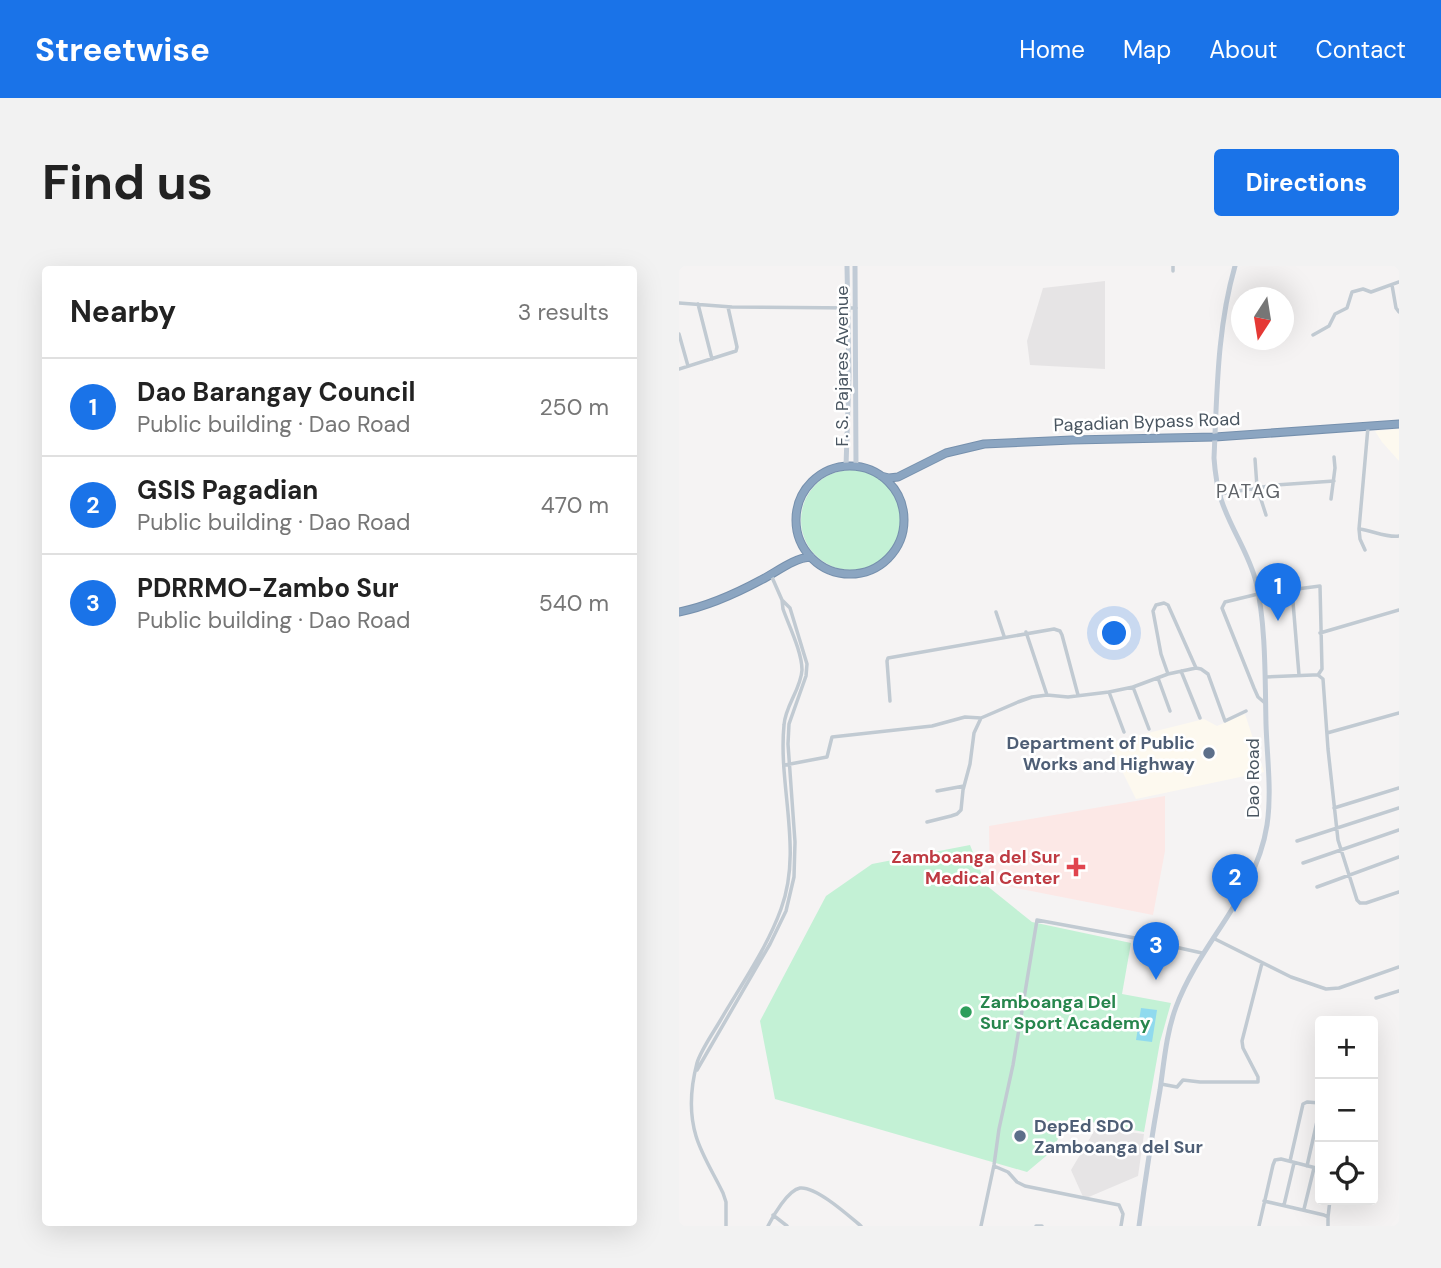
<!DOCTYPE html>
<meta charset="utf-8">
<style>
:root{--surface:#fff;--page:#f2f2f2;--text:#222;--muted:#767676;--line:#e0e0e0;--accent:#1a73e8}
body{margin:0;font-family:"DM Sans",sans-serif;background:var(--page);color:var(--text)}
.controls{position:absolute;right:21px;bottom:21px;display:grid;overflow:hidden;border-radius:7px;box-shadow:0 7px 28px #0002}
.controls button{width:63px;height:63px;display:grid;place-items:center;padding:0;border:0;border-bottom:2px solid var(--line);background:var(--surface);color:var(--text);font:35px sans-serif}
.compass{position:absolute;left:552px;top:21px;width:63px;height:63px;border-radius:50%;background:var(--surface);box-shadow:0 7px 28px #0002;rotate:192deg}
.you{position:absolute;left:436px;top:368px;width:24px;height:24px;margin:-18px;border:5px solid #fff;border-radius:50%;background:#1a73e8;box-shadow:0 0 0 10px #1a73e833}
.badge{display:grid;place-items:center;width:46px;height:46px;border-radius:50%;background:var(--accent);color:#fff;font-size:23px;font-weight:700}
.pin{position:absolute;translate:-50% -58px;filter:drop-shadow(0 2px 4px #0008)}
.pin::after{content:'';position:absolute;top:37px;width:24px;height:21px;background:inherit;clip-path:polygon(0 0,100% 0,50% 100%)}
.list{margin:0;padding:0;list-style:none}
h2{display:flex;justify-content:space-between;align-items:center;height:91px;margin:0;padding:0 28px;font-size:30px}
h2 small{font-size:23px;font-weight:400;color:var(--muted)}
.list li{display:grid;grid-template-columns:46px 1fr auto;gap:21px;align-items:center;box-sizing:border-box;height:98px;padding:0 28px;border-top:2px solid var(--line)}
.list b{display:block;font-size:26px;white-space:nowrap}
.list p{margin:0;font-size:23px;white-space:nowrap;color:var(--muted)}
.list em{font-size:23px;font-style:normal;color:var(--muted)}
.icon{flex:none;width:38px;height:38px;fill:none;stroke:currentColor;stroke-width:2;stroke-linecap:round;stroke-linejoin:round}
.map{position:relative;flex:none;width:720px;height:960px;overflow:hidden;border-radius:7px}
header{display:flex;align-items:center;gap:42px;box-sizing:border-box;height:98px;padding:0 35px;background:var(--accent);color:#fff}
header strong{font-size:33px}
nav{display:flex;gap:38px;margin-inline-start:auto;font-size:24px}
.intro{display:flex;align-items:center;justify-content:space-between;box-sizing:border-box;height:168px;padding:0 42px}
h1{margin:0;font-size:49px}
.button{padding:18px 32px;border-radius:7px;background:var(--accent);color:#fff;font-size:24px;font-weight:700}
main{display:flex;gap:42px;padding:0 42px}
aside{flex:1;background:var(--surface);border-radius:7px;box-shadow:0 7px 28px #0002}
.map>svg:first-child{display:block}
.commercial{fill:#fdf9ef}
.education{fill:#e6e4e5}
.medical{fill:#fce8e6}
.green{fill:#c3f1d5}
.water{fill:#90daee}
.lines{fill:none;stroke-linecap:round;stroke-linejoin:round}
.highway-casing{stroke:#7690ad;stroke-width:9}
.street{stroke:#c1cad2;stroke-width:3.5}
.secondary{stroke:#c1cbd6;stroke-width:5}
.highway{stroke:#8ba5c1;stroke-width:7}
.service-dot{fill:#5c6f8a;stroke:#fff;stroke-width:2.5}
.health-dot{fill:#e0444e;stroke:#fff;stroke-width:2.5}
.leisure-dot{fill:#2e9e5b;stroke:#fff;stroke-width:2.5}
.labels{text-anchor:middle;stroke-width:5;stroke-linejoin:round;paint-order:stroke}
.street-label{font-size:18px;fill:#4a5661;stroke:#fff}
.service-label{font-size:18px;font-weight:bold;fill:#4e5e75;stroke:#fff;text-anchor:end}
.health-label{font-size:18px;font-weight:bold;fill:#be3a42;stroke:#fff;text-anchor:end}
.leisure-label{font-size:18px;font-weight:bold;fill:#27864d;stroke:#fff;text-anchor:start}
.neighbourhood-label{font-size:19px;letter-spacing:2px;fill:#5f6368;stroke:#fff}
</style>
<header>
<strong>Streetwise</strong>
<nav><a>Home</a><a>Map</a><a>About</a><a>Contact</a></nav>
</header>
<div class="intro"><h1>Find us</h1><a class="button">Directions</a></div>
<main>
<aside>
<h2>Nearby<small>3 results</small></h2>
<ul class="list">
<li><span class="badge">1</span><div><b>Dao Barangay Council</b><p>Public building · Dao Road</p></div><em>250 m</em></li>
<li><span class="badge">2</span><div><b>GSIS Pagadian</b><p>Public building · Dao Road</p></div><em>470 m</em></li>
<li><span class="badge">3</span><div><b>PDRRMO-Zambo Sur</b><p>Public building · Dao Road</p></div><em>540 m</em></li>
</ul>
</aside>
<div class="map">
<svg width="720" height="960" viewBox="0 0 720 960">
<rect width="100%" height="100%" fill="#f5f3f3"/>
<path class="commercial" d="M720 163V195L703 176 696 165Z
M566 448 585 506 457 533 429 477 525 453 538 460Z"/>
<path class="education" d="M426 15V103L351 99 348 75 364 22Z
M417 862 465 868 459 910 405 933 392 904Z"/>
<path class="medical" d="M486 530V585L474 649 311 617 310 560Z"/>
<path class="green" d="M122 254a50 50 0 1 1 100 0a50 50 0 1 1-100 0Z
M291 579 307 619 353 656 452 677 443 728 492 737 481 776 465 866 402 854H388L373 885 348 906 96 833 81 755 147 630 193 598Z"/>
<path class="water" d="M462 742 478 744 473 776 457 774Z"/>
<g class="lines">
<g class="highway-casing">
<path id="highway" d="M117 254a54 54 0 1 1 108 0a54 54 0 1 1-108 0Z
M202 210 210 212 219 211 267 187 305 178 393 174 536 171 720 158
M0 346C30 340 56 328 82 314 98 306 114 292 132 291"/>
</g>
<path class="street" d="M494 0V5
M713 19 717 42 720 46
M0 37 53 41 177 42
M19 38 33 93
M0 68 9 100
M634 69 650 60 656 48 668 42 673 26 684 23 692 26 720 16
M0 103 57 85 58 81 49 41
M576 193 578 221 587 249
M541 228 597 219 655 215
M652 233 656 202 655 191
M681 263C694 265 709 272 720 270
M686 284 681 273 680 263 689 161
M613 324 620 409
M317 346 325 370
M347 366 368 429
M641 367 720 344
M502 405 521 452
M489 408 482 388 474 345 477 339 485 337 489 339 517 402
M586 411 634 409H639L644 413 649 483 659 574 678 634 681 637H687L720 626
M479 412 491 445
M454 421 470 463
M430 426 445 466
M211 435 208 395 209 392 375 363 381 365 383 369 399 429
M586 437 579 431 575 422 543 342 546 336 579 328 641 320 643 403 639 409
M648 467 720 447
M106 499 148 491 153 471 253 460 286 451 302 452 339 436 353 431 368 429 389 431 430 426 454 421 489 408 517 402 522 403 529 408 546 455 567 445
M258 525 285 520
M655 542 720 522
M248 556 272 550 278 548 282 544 284 524 291 498 295 467 302 452
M618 575 720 542
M624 597 720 564
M638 621 720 591
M534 672 612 711 647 723 660 722 720 701
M697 732 720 725
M18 804 91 678 107 645 115 611 116 576 109 478 110 458 127 410 128 398 111 342 103 334
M482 818 498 821 504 814 521 816H579V811L564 782 563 775 583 697
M611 895 624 838 628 836 641 837
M315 900 329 906 338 916 346 920 440 939 444 948 442 960
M628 900 641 842
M585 935 645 949 649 951V960
M605 939 615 897
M625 943 635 902
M94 949 108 960
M649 951 651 934
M47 960V936L44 927C35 908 23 890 17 870 10 847 12 820 18 797 22 784 34 767 41 755 62 719 88 682 102 643 124 584 99 520 105 459 106 440 122 423 123 404 123 386 110 360 104 343L103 334 92 309
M89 960C94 950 109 924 121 922 137 920 170 950 182 960
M302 960 315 899 320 863 334 799 358 654 456 672 523 687
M357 960H363
M580 960 594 899 596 894 602 893 641 903"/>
<path class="secondary" d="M176 0 177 200
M167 200 170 110 168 0
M460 960C466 915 473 869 481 824 485 797 487 768 497 741 521 676 577 630 588 559 593 526 588 491 587 458 586 414 587 358 577 316 570 287 551 262 542 233 538 220 536 206 535 192 538 128 538 62 556 0"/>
<use href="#highway" class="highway"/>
</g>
<g class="service-dot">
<circle cx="530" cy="487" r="7"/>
<circle cx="341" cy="870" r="7"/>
</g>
<path class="health-dot" d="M393.5 590.5h7v7h7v7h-7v7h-7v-7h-7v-7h7z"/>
<circle class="leisure-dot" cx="287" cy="746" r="7"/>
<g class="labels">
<g class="street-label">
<text transform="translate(163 100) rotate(-90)" y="6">F. S. Pajares Avenue</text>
<text transform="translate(468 156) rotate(-2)" y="6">Pagadian Bypass Road</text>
<text transform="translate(574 512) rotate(-90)" y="6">Dao Road</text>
</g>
<g class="service-label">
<text x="516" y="483">Department of Public<tspan x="516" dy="21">Works and Highway</tspan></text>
<text x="355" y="866" text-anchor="start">DepEd SDO<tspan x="355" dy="21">Zamboanga del Sur</tspan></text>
</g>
<g class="health-label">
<text x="381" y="597">Zamboanga del Sur<tspan x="381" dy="21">Medical Center</tspan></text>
</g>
<g class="leisure-label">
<text x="301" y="742">Zamboanga Del<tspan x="301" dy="21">Sur Sport Academy</tspan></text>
</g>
<g class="neighbourhood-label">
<text x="570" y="232">PATAG</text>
</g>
</g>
</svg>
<div class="controls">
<button>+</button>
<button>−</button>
<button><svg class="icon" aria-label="locate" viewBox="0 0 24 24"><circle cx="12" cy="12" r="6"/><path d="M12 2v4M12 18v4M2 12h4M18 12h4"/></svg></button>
</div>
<svg class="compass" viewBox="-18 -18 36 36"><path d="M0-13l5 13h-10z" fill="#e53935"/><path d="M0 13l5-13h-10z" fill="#767676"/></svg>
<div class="you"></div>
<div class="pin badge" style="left:599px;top:355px">1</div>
<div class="pin badge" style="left:556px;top:646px">2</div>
<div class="pin badge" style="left:477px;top:714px">3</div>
</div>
</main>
